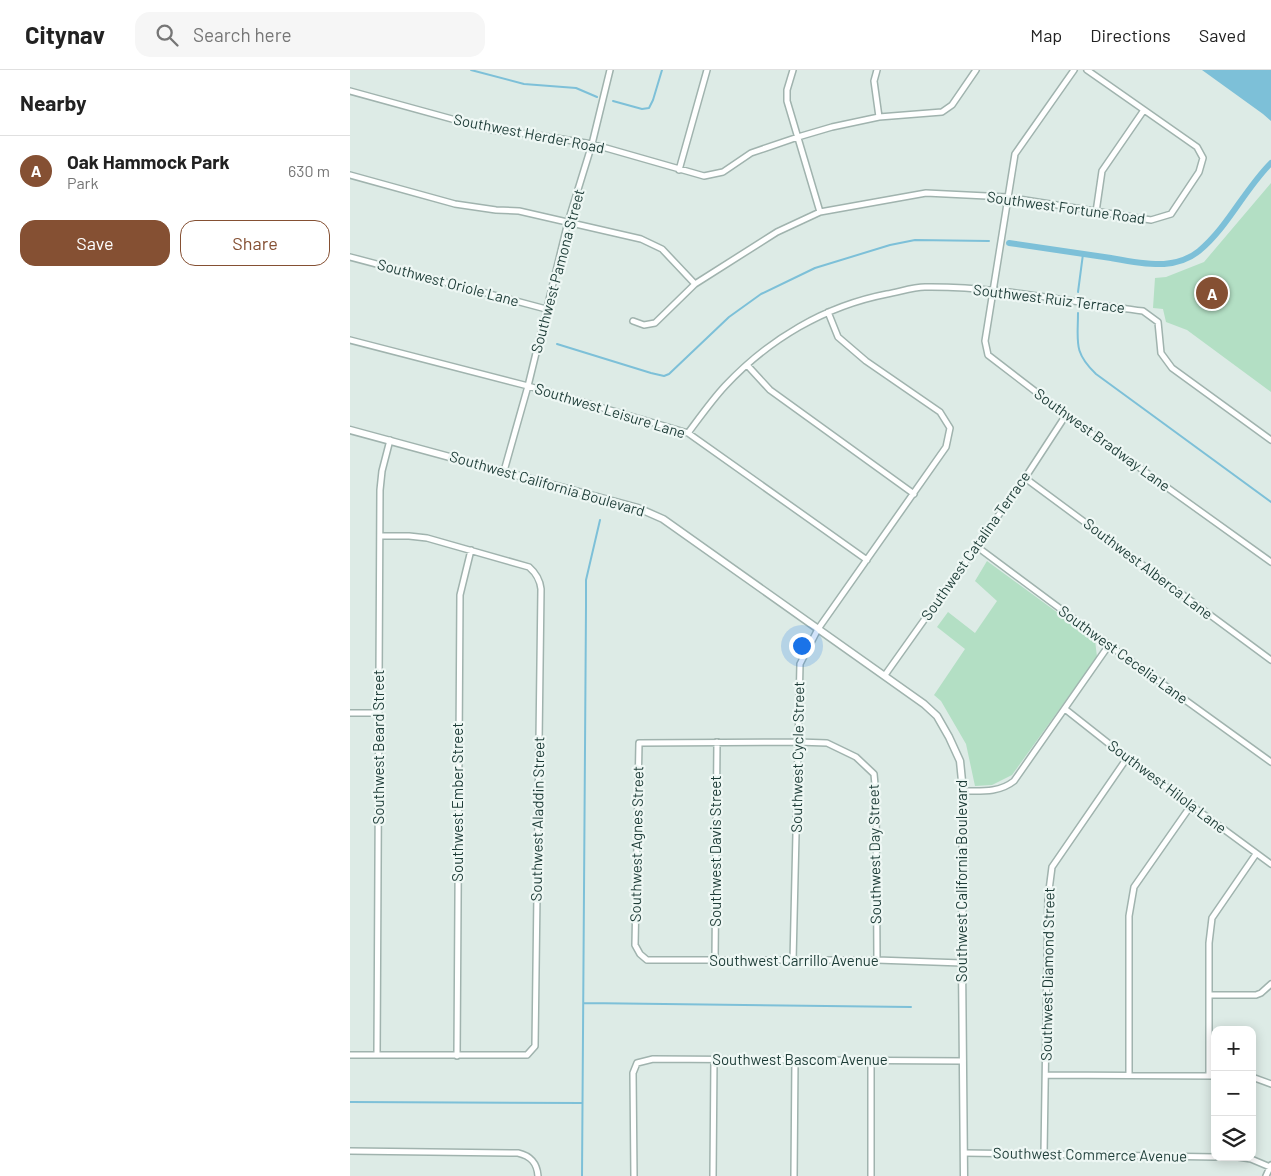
<!DOCTYPE html>
<meta charset="utf-8">
<style>
:root{--surface:#fff;--page:#f6f6f6;--text:#222;--muted:#767676;--line:#e0e0e0;--accent:#855033}
body{margin:0;font-family:Barlow,sans-serif;background:var(--page);color:var(--text)}
.controls{position:absolute;right:15px;bottom:15px;display:grid;overflow:hidden;border-radius:10px;box-shadow:0 2px 12px #0003}
.controls button{width:45px;height:45px;display:grid;place-items:center;padding:0;border:0;border-bottom:1px solid var(--line);background:var(--surface);color:var(--text);font:25px sans-serif}
.you{position:absolute;left:451px;top:575px;width:18px;height:18px;margin:-12px;border:4px solid #fff;border-radius:50%;background:#1a73e8;box-shadow:0 0 0 8px #1a73e833}
.badge{display:grid;place-items:center;width:32px;height:32px;border-radius:50%;background:var(--accent);color:#fff;font-size:16px;font-weight:700}
.pin{position:absolute;translate:-50% -50%;border:2px solid #fff;box-shadow:0 1px 5px #0006}
.list{margin:0;padding:0;list-style:none}
h2{display:flex;justify-content:space-between;align-items:center;height:65px;margin:0;padding:0 20px;font-size:21px}
h2 small{font-size:16px;font-weight:400;color:var(--muted)}
.list li{display:grid;grid-template-columns:32px 1fr auto;gap:15px;align-items:center;box-sizing:border-box;height:70px;padding:0 20px;border-top:1px solid var(--line)}
.list b{display:block;font-size:19px;white-space:nowrap}
.list p{margin:0;font-size:16px;white-space:nowrap;color:var(--muted)}
.list em{font-size:16px;font-style:normal;color:var(--muted)}
.actions{display:flex;gap:10px;padding:15px 20px}
.actions a{flex:1;padding:11px 0;border:1px solid var(--accent);border-radius:15px;text-align:center;font-size:18px;color:var(--accent)}
.actions .main{background:var(--accent);color:#fff}
.icon{flex:none;width:28px;height:28px;fill:none;stroke:currentColor;stroke-width:2;stroke-linecap:round;stroke-linejoin:round}
.map{position:relative;flex:none;width:921px;height:1106px;overflow:hidden}
header{display:flex;align-items:center;gap:30px;box-sizing:border-box;height:70px;padding:0 25px;background:var(--surface);border-bottom:1px solid var(--line)}
header strong{font-size:24px}
nav{display:flex;gap:28px;margin-inline-start:auto;font-size:18px}
.search{width:350px;height:45px;background:var(--page);display:flex;align-items:center;gap:12px;box-sizing:border-box;padding:0 18px;border-radius:15px;color:var(--muted);font-size:19px}
main{display:flex}
aside{flex:1;background:var(--surface)}
.map>svg:first-child{display:block}
.green{fill:#b3dfc4}
.water{fill:#7dc0d8}
.lines{fill:none;stroke-linecap:round;stroke-linejoin:round}
.stream{stroke:#7dc0d8;stroke-width:2}
.canal{stroke:#7dc0d8;stroke-width:6}
.minor-casing{stroke:#a0b3ae;stroke-width:8}
.tertiary-casing{stroke:#a0b3ae;stroke-width:9}
.minor{stroke:#fff;stroke-width:5}
.tertiary{stroke:#fff;stroke-width:6}
.labels{text-anchor:middle;stroke-width:4.5;stroke-linejoin:round;paint-order:stroke}
.street-label{font-size:15px;fill:#1d3c37;stroke:#eef7f4}
</style>
<header>
<strong>Citynav</strong>
<div class="search"><svg class="icon" aria-label="search" viewBox="0 0 24 24"><circle cx="10" cy="10" r="6"/><path d="M15 15l6 6"/></svg>Search here</div>
<nav><a>Map</a><a>Directions</a><a>Saved</a></nav>
</header>
<main>
<aside>
<h2>Nearby<small></small></h2>
<ul class="list">
<li><span class="badge">A</span><div><b>Oak Hammock Park</b><p>Park</p></div><em>630 m</em></li>
</ul>
<div class="actions"><a class="main">Save</a><a>Share</a></div>
</aside>
<div class="map">
<svg width="921" height="1106" viewBox="0 0 921 1106">
<rect width="100%" height="100%" fill="#ddebe6"/>
<path class="green" d="M921 113V322L837 260 816 252 813 239 803 238 805 208 816 207 854 192Z
M637 491 745 570 747 587 662 705 642 715 625 716 616 674 591 631 584 625 615 579 587 557 598 542 625 563 647 531 625 511Z"/>
<path class="water" d="M852 0H921V51L913 44Z"/>
<g class="lines">
<path class="stream" d="M121 0 174 14 226 18 247 27
M263 31 292 39 299 38 303 30 312 0
M728 222 733 184
M728 243C728 272 723 282 746 304L921 432
M207 274 301 303 314 306 319 304 379 247 411 224 465 198 540 175 565 170 639 171
M234 933 561 937
M0 1032 232 1033
M232 1106 236 536V510L250 450"/>
<path class="canal" d="M659 173C693 178 727 183 761 188 777 191 797 195 814 194 826 193 839 189 849 181 878 157 894 120 921 93"/>
<g class="minor-casing">
<path id="minor" d="M443 0 437 20V31L470 142
M527 0 524 11 529 47
M724 0 665 84 635 271 638 285 716 345 921 492
M0 21 142 60 187 65 242 74 354 106 373 102 401 83 448 67 482 57 529 47 592 42 602 35 626 0
M329 100 357 0
M0 105 105 134 146 140 169 141 291 169 312 179 345 214
M746 142 752 101 794 40
M0 187 196 239
M283 251 294 255 305 253 345 214 427 162 470 142 576 123 657 127 801 150 821 144 849 102 853 88 847 77 737 0
M0 270 178 316 338 363 517 490
M397 295 420 320 564 424
M338 363C350 347 362 330 375 316 419 269 475 236 537 224 549 222 563 217 575 217 648 216 720 232 793 241L808 252 811 283 822 298 921 370
M154 401 178 316 218 152 242 74 260 0
M675 408 921 590
M626 476 759 575 921 692
M535 605 675 408 716 345
M715 639 777 688 921 794
M0 643H29
M613 721C631 721 649 723 664 711L759 575
M365 890 367 672
M527 890 526 725 524 704 506 687 477 673 448 672 289 673 285 875 290 884 297 890H527L612 893
M443 891 450 594 468 559 596 377 600 358 590 342 516 291 488 267 478 242
M860 925H906L911 923 921 914
M0 985H177L185 976 191 519C190 510 187 504 179 497L77 468 59 466H30
M27 985 30 420 32 401 40 370
M107 986 110 525 121 480
M521 990V1106
M696 1005 865 1006
M779 1005V846L784 817 842 734
M859 1005V873L862 848 906 784
M902 1007 921 1014
M0 1081 168 1083C181 1086 187 1093 188 1106
M614 1083 865 1087
M694 1084 698 828 702 797 777 688
M888 1087 901 1089 920 1097
M284 1106 283 1003 287 993 303 989 613 991
M363 1106 364 989
M444 1106 445 990
M916 1106 921 1095"/>
</g>
<g class="tertiary-casing">
<path id="tertiary" d="M0 360 288 438 313 449 574 634 587 646 599 667 610 691 613 721 612 893 614 1106"/>
</g>
<use href="#minor" class="minor"/>
<use href="#tertiary" class="tertiary"/>
</g>
<g class="labels">
<g class="street-label">
<text transform="translate(179 64) rotate(11)" y="5">Southwest Herder Road</text>
<text transform="translate(716 138) rotate(8)" y="5">Southwest Fortune Road</text>
<text transform="translate(208 201) rotate(-75)" y="5">Southwest Pamona Street</text>
<text transform="translate(98 213) rotate(15)" y="5">Southwest Oriole Lane</text>
<text transform="translate(699 229) rotate(7)" y="5">Southwest Ruiz Terrace</text>
<text transform="translate(260 341) rotate(17)" y="5">Southwest Leisure Lane</text>
<text transform="translate(752 370) rotate(36)" y="5">Southwest Bradway Lane</text>
<text transform="translate(197 414) rotate(16)" y="5">Southwest California Boulevard</text>
<text transform="translate(626 476) rotate(-55)" y="5">Southwest Catalina Terrace</text>
<text transform="translate(798 499) rotate(37)" y="5">Southwest Alberca Lane</text>
<text transform="translate(773 585) rotate(36)" y="5">Southwest Cecelia Lane</text>
<text transform="translate(29 677) rotate(-90)" y="5">Southwest Beard Street</text>
<text transform="translate(448 687) rotate(-89)" y="5">Southwest Cycle Street</text>
<text transform="translate(817 717) rotate(37)" y="5">Southwest Hilola Lane</text>
<text transform="translate(108 732) rotate(-90)" y="5">Southwest Ember Street</text>
<text transform="translate(188 749) rotate(-89)" y="5">Southwest Aladdin Street</text>
<text transform="translate(287 774) rotate(-89)" y="5">Southwest Agnes Street</text>
<text transform="translate(366 781) rotate(-90)" y="5">Southwest Davis Street</text>
<text transform="translate(525 784) rotate(-91)" y="5">Southwest Day Street</text>
<text transform="translate(612 811) rotate(-90)" y="5">Southwest California Boulevard</text>
<text x="444" y="896">Southwest Carrillo Avenue</text>
<text transform="translate(698 904) rotate(-89)" y="5">Southwest Diamond Street</text>
<text x="450" y="995">Southwest Bascom Avenue</text>
<text transform="translate(740 1085) rotate(1)" y="5">Southwest Commerce Avenue</text>
</g>
</g>
</svg>
<div class="controls">
<button>+</button>
<button>−</button>
<button><svg class="icon" aria-label="layers" viewBox="0 0 24 24"><path d="M12 4l9 5-9 5-9-5zM3 14l9 5 9-5"/></svg></button>
</div>
<div class="you"></div>
<div class="pin badge" style="left:862px;top:223px">A</div>
</div>
</main>
